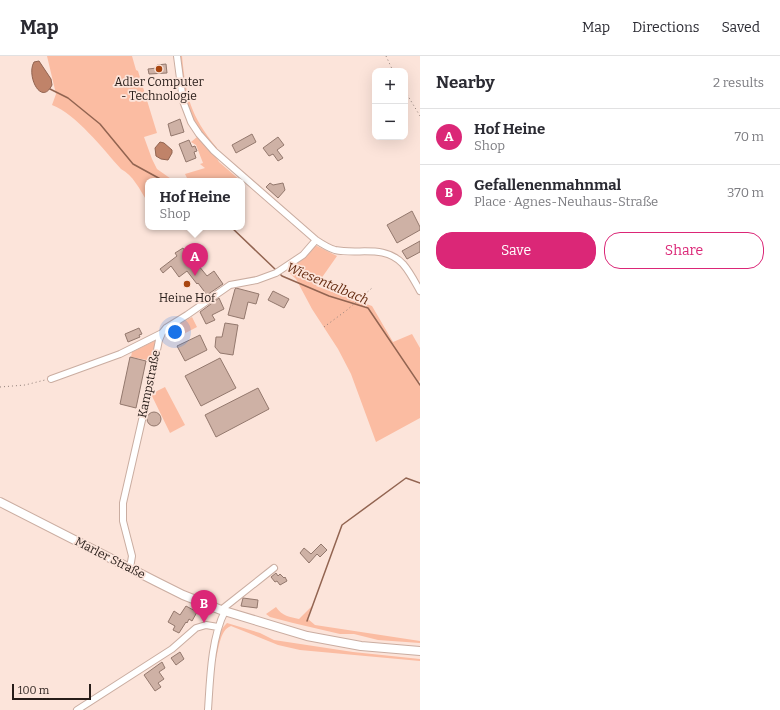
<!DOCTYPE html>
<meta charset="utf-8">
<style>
:root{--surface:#fff;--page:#f2f2f3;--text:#2b2b33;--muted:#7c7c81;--line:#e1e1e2;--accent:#db2777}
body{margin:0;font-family:Bitter,serif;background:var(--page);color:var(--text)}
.controls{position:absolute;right:12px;top:12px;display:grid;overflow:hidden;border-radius:8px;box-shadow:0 4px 16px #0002}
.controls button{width:36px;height:36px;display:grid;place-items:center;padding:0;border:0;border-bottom:1px solid var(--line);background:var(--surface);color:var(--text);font:20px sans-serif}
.scale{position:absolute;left:12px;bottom:10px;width:79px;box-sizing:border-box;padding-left:4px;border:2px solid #271c18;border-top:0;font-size:11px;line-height:14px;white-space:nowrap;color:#271c18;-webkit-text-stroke:3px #fce4da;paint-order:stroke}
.you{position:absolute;left:175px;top:276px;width:14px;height:14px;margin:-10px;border:3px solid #fff;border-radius:50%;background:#1a73e8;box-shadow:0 0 0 6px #1a73e833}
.badge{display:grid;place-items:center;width:26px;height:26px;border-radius:50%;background:var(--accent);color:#fff;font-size:13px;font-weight:700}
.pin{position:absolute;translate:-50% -33px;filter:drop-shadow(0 1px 2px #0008)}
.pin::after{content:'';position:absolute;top:21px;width:14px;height:12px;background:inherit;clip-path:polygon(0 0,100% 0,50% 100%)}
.popup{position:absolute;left:145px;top:122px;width:100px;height:52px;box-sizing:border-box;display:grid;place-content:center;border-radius:8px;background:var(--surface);filter:drop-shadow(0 1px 3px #0005);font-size:13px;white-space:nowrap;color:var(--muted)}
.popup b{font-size:15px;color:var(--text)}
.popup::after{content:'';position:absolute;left:50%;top:100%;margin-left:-8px;border:8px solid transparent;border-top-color:var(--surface)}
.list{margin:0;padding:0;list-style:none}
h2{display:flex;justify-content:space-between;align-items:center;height:52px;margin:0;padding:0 16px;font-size:17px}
h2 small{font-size:13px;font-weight:400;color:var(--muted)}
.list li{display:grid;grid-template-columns:26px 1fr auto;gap:12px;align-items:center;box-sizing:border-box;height:56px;padding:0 16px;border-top:1px solid var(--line)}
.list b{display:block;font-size:15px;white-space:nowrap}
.list p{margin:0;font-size:13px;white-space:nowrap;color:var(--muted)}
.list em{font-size:13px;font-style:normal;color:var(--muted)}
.actions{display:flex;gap:8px;padding:12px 16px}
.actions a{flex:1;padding:9px 0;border:1px solid var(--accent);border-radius:16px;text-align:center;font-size:14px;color:var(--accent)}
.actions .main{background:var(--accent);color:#fff}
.map{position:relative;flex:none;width:420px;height:654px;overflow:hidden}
header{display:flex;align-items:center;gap:24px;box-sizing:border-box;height:56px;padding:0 20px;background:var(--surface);border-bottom:1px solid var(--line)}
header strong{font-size:19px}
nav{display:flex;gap:22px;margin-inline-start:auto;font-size:14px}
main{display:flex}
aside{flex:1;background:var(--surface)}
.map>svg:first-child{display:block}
.green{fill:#fbbca2}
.water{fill:#c08369;stroke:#926451}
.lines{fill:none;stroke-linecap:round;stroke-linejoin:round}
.stream{stroke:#926451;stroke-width:1.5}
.building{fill:#ceb1a5;stroke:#93786d}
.minor-casing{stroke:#caada1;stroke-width:8}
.major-casing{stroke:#caada1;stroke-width:10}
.path{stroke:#907f78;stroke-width:1;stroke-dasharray:1 3;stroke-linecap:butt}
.minor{stroke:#fff;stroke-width:6}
.major{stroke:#fff;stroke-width:8}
.poi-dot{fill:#a9450f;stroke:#fce4da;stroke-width:1.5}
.labels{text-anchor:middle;stroke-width:3.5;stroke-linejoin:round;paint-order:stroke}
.poi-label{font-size:12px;fill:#271c18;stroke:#fce4da}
.street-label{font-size:12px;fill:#271c18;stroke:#fce4da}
.water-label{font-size:13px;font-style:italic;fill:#63290e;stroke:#fce4da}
</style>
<header>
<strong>Map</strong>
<nav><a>Map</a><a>Directions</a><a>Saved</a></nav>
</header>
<main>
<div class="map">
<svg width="420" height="654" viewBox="0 0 420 654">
<rect width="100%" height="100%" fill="#fce4da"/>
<path class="green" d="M47 0H132L136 14 138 15 157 77 144 81 152 103 157 113 174 125H148L147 145C140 134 133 119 121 113 103 93 76 58 52 49L56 38Z
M179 0H182C186 41 190 59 217 92H215C203 81 192 66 187 50 183 38 181 14 179 0Z
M197 81C202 87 217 100 219 106L241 125 188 124 185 118 205 112 200 108 203 107 196 89 191 86Z
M315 189 337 200 316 230 372 250 393 286 412 278 420 292V324L419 326 420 328V362L376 386 351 318 338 293 312 253 296 223 285 213Z
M192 261 197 271 174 283 169 274Z
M156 284 152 305 131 301 132 296Z
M165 331 185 369 170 377 151 338Z
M312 550 308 563 315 569 420 585V587L378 584 354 578H340L293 567 270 561 266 558 276 551C282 560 290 561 299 563Z
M227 567 260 577 274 584 353 596 420 603V605L300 594 278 589 231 570C219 574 219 595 215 606 216 590 215 579 227 567Z"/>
<path class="water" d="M39 5 51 23 52 29C41 51 26 19 34 6Z
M160 86 164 87 172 94V97L168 104 161 103 156 100 155 92Z"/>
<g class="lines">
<path class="stream" d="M50 33 68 42 100 68 133 108 164 125
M231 171 276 214
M279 217 282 220 329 240 368 252 420 329
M307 565 342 469 406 422 420 427"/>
</g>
<path class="building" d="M166 8 167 17 149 18 148 13 157 12V9Z
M180 63 184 76 171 80 168 68Z
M252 78 256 86 236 97 232 89Z
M278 81 284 89 277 94 283 102 278 105 273 98 269 100 263 92Z
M189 84 192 91 195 90 197 95 194 96 196 102 186 106 179 88Z
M270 127 273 129 283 127 285 134 278 142 266 131Z
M412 155 420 171V174L397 187 387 169Z
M420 185V196L407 203 402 195Z
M183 192 185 195 186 194 207 220 214 215 223 228 207 239 198 227 197 228 187 215 179 221 171 210 163 217 160 213 177 200 175 197Z
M236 232 259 238 256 248 248 246 244 263 228 259 235 233Z
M273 235 289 243 284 252 268 244Z
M219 242 224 253 212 259 215 264 206 268 200 256Z
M225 267 238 269 233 299 220 297 215 291 216 281H222Z
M139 272 142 278 139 279 140 281 128 286 125 278Z
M200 279 207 294 185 305 177 290Z
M130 301 146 305 136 352 120 348Z
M220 302 236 332 201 350 185 320Z
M258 332 269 353 216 381 205 359Z
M147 363a7 7 0 1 1 14 0a7 7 0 1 1-14 0Z
M321 488 327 494 320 501 317 498 309 507 300 497 304 492 311 498Z
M276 517 278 520 280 518 284 522 285 521 287 525 280 529 277 525 275 526 271 521Z
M243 542 258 544 257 552 241 550Z
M186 550 197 556 192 565 189 563 187 567 186 566 179 577 173 574 175 570 168 566 174 555 180 559Z
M180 596 184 603 176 609 171 602Z
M162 606 165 612 159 616 164 623 158 627 161 631 155 635 144 619Z"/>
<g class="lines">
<g class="minor-casing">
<path id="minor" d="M177 0 183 45 191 66 199 78 214 95 316 184C322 188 328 192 335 194 359 199 384 188 403 208 410 216 415 226 420 235
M51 323 120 298 162 277
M130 512 132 500 123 465V447L150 329 159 284 162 277 166 272 187 259 230 229 257 224 276 217 303 199 316 184
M221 554 274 512
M77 654 172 593 196 572 206 569 218 571
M208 654C210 624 211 582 225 555"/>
</g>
<g class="major-casing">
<path id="major" d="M0 446 157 526 183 539 221 554 307 580 361 590 420 595"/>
</g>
<path class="path" d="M386 0 393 15
M405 35 420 60
M324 271 347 254 372 232
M0 331 25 329 45 324"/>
<use href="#minor" class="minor"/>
<use href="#major" class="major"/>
</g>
<g class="poi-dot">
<circle cx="159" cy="13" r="4"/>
<circle cx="187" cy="228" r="4"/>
</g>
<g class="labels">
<g class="poi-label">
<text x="159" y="30">Adler Computer<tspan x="159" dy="14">- Technologie</tspan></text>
<text x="187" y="246">Heine Hof</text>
</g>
<g class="street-label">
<text transform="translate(149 328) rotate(-78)" y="4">Kampstraße</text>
<text transform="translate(110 502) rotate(27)" y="4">Marler Straße</text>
</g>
<g class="water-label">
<text transform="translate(328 227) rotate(23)" y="5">Wiesentalbach</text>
</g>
</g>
</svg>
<div class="controls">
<button>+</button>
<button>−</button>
</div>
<div class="scale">100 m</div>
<div class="you"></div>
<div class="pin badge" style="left:195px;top:220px">A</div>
<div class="popup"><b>Hof Heine</b>Shop</div>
<div class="pin badge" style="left:204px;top:567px">B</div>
</div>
<aside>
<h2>Nearby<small>2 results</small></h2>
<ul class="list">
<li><span class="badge">A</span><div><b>Hof Heine</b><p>Shop</p></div><em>70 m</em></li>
<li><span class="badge">B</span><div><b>Gefallenenmahnmal</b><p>Place · Agnes-Neuhaus-Straße</p></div><em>370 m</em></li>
</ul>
<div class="actions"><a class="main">Save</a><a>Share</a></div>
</aside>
</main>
